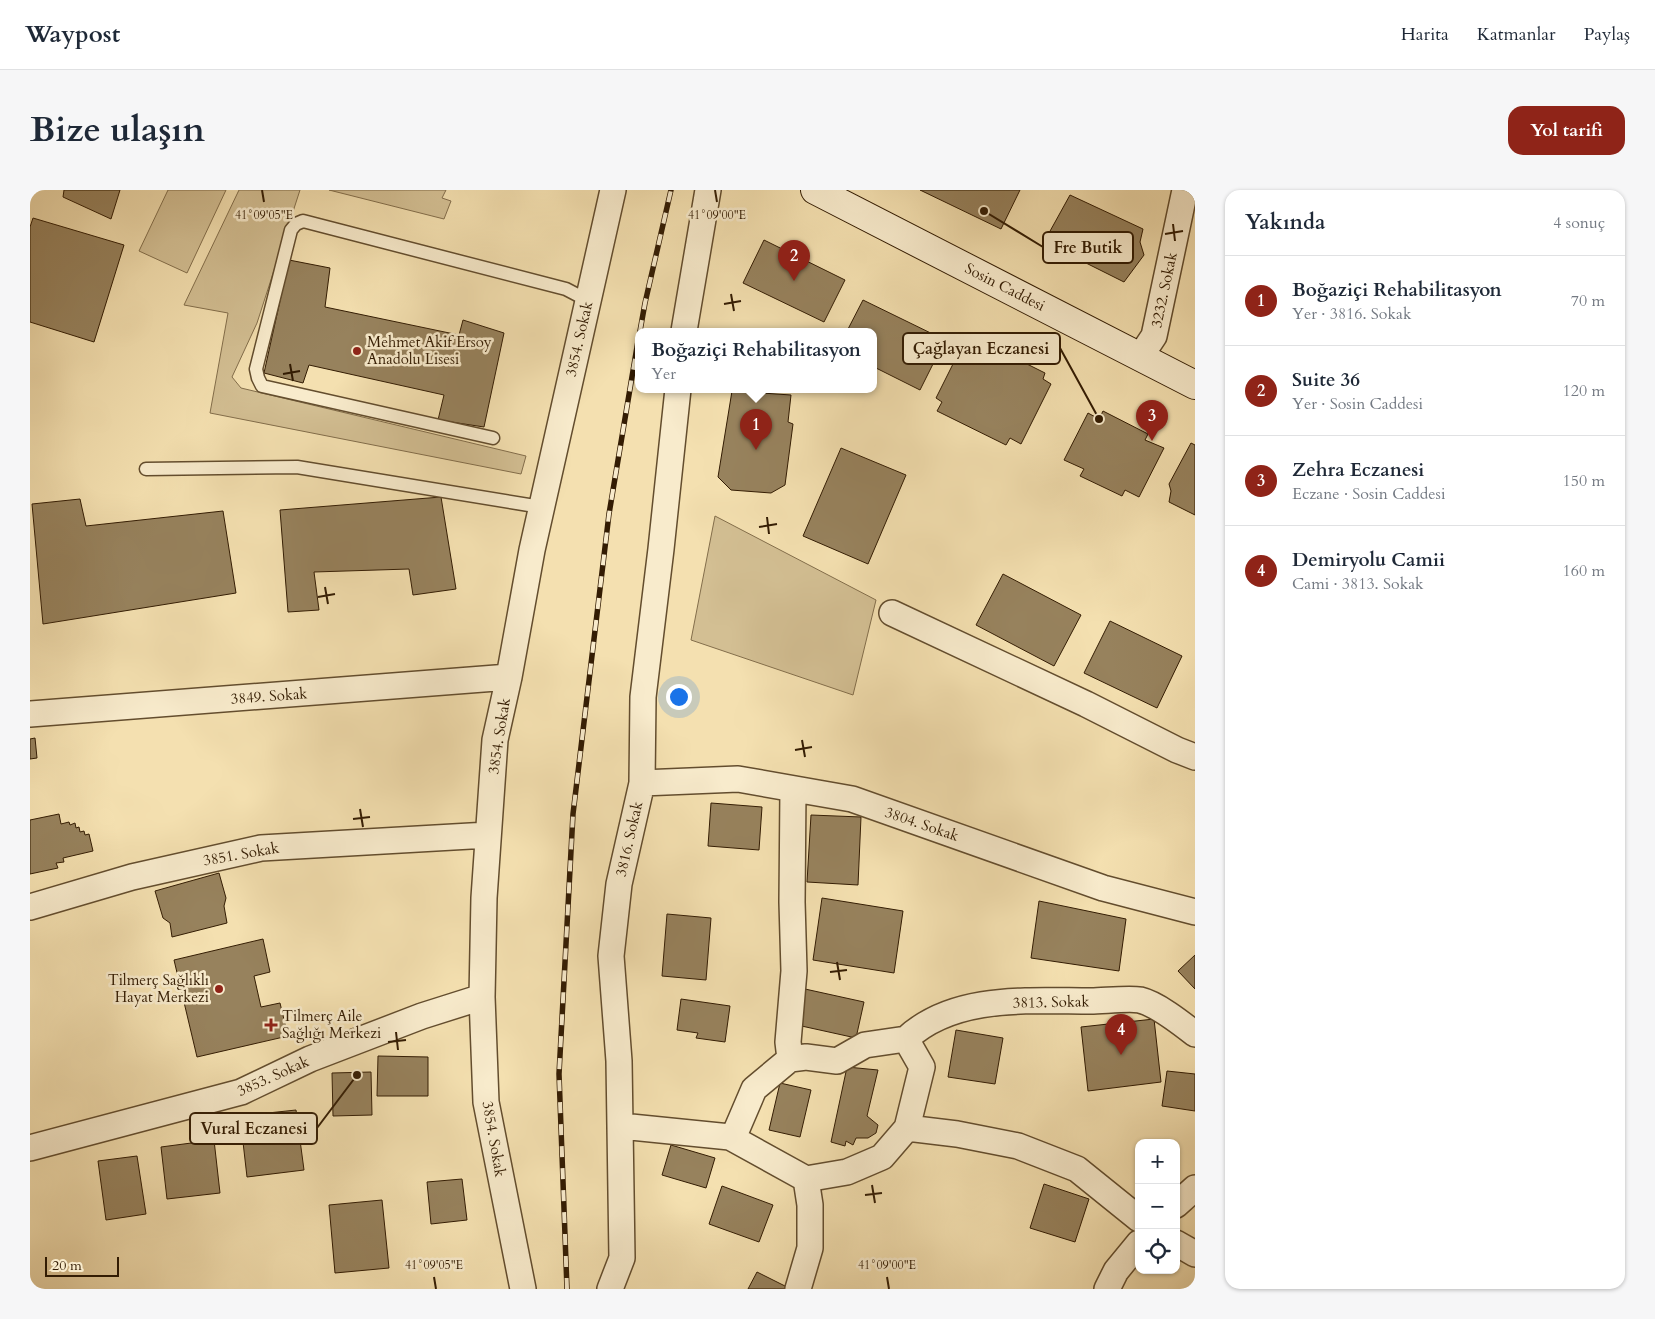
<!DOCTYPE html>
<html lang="tr">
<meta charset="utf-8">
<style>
:root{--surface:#fff;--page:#f6f6f7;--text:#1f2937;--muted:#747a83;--line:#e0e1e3;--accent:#8f2418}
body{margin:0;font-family:Cardo,serif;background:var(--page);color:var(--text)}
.controls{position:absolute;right:15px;bottom:15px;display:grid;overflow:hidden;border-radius:10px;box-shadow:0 1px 4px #0004}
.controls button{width:45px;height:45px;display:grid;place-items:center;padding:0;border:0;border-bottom:1px solid var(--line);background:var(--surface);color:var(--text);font:25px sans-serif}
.scale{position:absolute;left:15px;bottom:12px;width:74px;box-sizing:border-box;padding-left:5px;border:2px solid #331c03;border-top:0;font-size:14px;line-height:18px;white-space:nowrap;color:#331c03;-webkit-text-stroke:4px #f8ebcc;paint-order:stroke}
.you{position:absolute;left:648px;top:506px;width:18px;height:18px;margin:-12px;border:4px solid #fff;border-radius:50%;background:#1a73e8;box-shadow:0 0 0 8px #1a73e833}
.badge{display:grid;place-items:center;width:32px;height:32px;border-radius:50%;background:var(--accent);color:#fff;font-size:16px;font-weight:700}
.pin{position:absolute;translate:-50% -41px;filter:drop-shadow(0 1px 2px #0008)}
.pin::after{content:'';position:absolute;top:26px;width:18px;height:15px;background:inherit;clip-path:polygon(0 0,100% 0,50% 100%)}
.popup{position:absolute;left:605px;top:138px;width:242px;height:65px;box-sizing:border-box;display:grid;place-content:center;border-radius:10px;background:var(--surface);filter:drop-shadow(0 1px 4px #0005);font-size:16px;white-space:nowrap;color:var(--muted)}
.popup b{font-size:19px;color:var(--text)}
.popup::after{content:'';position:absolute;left:50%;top:100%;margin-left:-10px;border:10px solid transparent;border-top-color:var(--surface)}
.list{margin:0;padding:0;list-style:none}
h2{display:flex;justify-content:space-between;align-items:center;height:65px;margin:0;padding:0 20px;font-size:21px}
h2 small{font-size:16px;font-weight:400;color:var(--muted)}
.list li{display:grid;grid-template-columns:32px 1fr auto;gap:15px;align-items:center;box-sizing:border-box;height:90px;padding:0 20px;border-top:1px solid var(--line)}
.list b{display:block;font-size:19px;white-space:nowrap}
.list p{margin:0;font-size:16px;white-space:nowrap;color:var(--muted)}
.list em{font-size:16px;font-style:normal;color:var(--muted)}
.icon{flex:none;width:28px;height:28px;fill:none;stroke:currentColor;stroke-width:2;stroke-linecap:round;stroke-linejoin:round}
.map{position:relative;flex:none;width:1165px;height:1099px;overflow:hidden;border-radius:15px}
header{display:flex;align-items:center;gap:30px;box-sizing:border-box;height:70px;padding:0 25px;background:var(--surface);border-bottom:1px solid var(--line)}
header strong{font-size:24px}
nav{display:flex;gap:28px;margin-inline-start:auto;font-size:18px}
.intro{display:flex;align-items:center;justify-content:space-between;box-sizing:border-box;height:120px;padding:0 30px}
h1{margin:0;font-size:35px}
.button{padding:12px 22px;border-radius:15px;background:var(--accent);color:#fff;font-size:18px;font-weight:700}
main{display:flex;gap:30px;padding:0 30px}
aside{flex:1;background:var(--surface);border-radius:15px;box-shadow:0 1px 4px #0004}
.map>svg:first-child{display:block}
.green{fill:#d3bf93;stroke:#836e4b}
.building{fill:#97825d;stroke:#331c03}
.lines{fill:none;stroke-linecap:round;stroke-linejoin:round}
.lane-casing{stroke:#634d2e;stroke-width:15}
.street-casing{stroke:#634d2e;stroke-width:28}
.secondary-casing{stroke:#331c03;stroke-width:30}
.lane{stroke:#f8ebcc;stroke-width:12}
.street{stroke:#f8ebcc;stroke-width:25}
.secondary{stroke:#f8ebcc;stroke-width:28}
.rail-casing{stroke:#331c03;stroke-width:5.5}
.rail{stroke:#f8ebcc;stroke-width:4;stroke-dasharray:11;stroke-linecap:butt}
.ticks{fill:none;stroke:#331c03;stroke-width:2}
.poi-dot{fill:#8f2418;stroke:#f8ebcc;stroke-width:2}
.labels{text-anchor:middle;stroke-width:5;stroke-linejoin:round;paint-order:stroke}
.street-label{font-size:15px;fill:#331c03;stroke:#f8ebcc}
.poi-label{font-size:15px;fill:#331c03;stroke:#f8ebcc;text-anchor:start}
.ticks-label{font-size:12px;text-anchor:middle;fill:#331c03;stroke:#f8ebcc;stroke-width:5;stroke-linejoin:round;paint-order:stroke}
.leader{fill:none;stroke:#331c03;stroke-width:2}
.callout-dot{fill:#331c03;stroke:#f8ebcc;stroke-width:2}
.callout{fill:#f8ebcc;stroke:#331c03;stroke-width:2}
.callout-label{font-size:16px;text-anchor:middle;font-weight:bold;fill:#331c03}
</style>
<header>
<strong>Waypost</strong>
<nav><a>Harita</a><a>Katmanlar</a><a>Paylaş</a></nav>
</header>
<div class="intro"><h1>Bize ulaşın</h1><a class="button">Yol tarifi</a></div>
<main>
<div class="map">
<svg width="1165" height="1099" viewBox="0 0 1165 1099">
<rect width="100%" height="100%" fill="#f4e0b0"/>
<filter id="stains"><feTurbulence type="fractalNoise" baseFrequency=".004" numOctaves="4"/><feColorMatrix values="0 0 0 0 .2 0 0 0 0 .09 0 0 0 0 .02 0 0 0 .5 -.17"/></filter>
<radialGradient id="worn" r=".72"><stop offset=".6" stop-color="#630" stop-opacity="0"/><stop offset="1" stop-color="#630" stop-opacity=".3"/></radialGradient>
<path class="green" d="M138 0H196L157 83 109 61Z
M209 0H270L227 133 202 187 211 198 496 266 491 284 180 223 198 123 154 115Z
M299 0H416L412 8 421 11 414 29Z
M685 326 846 410 823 505 661 450Z"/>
<path class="building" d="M34 0H90L81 29 33 7Z
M890 0H990L971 39Z
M1040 5 1113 39 1110 52 1114 65 1094 92 1014 52Z
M3 28 94 55 64 152 0 132V37Z
M734 50 815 90 794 132 713 93Z
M259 70 300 78 295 117 429 145 433 130 474 143 454 237 408 230 414 205 279 175 273 193 234 183Z
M833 110 915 150 890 200 844 177V141H817Z
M935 150 950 157 953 152 1015 183 1013 189 1021 194 991 254 980 248 976 255 907 221 912 212 906 208Z
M702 201 761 205 758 232 763 234 755 295 741 303 701 300 688 287Z
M1073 221 1118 244 1115 250 1134 258 1109 307 1095 300 1092 306 1050 286 1054 279 1034 270 1058 223 1069 229Z
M1161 253 1165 255V325L1139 312 1141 301 1139 294Z
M811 258 876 285 838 374 773 346Z
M411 307 426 399 383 405 379 379 284 382 289 420 258 422 250 320Z
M50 309 56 336 193 321 206 403 13 434 2 314Z
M973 384 1051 425 1024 476 946 435Z
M1080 431 1152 466 1127 518 1054 483Z
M5 548 7 568 0 569V549Z
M681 613 732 617 729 660 678 656Z
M29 624 31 634 39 632 40 635 45 633 46 638 49 637 50 642 54 641 55 645 59 644 63 661 33 668 34 672 26 673 28 678 0 684V630Z
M781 625 831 627 828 695 777 692Z
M189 683 196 708 194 716 197 733 142 747 140 733 133 728 125 701Z
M792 708 873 721 864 783 783 770Z
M1009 711 1096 729 1089 781 1001 768Z
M637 724 681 728 676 790 632 786Z
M233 749 240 782 224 786 231 817 250 813 258 846 167 867 144 770Z
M1165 765V799L1148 781Z
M775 799 834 812 826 848 767 835Z
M651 809 700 816 695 852 666 848 668 843 647 840Z
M1124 829 1131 892 1058 901 1051 837Z
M926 840 973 848 965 894 918 887Z
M348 866 398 867V906H347Z
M817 877 848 880 837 926 848 935 846 943 838 948H826L823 955 816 951 815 956 801 952Z
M1137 881 1165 884V921L1132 916Z
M341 882 342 925 303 926 302 883Z
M750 893 781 900 770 947 739 940Z
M266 920 274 980 217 987 210 926Z
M184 950 190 1003 137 1009 131 957Z
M641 955 685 968 676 998 632 985Z
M107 966 116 1024 76 1030 68 971Z
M432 989 437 1030 401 1034 397 992Z
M1014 994 1059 1009 1045 1052 1000 1038Z
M692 996 743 1015 729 1052 679 1034Z
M352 1010 359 1078 305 1083 299 1015Z
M727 1082 757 1097 756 1099H718Z"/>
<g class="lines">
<g class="lane-casing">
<path id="lane" d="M463 248 232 196 228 188 226 179 261 40 266 34 273 31 536 99 557 110
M116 279 267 277 511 317"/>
</g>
<g class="street-casing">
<path id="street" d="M654 141 678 0
M1110 167 1124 146 1155 0
M862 423 1056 514 1147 560 1165 567
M0 524 479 487
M612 593 708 589 822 609 1073 698 1165 722
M0 717 102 687 231 658 458 645
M876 849C924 804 999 811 1061 811 1073 811 1099 808 1110 810 1127 814 1151 833 1165 844
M876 849 892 877 877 938
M760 869 758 852 764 781 762 712 763 599
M591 936 700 947 706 941 724 899 760 869 776 867 807 871 835 855 876 849
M700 947 776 989 780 1015V1058L768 1099
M0 958 211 902 280 869 392 826 452 807
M776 989 817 982 852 967 877 938 927 944 988 956 1047 979 1109 1029
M1146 1015 1165 998
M1146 1053 1165 1064
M493 1099 456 912 452 807 454 708 465 550 479 487 502 360 583 0
M580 1099 592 1068 589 871 581 766 589 694 612 593 613 507 631 359 648 199
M1077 1099 1086 1081 1109 1053"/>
</g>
<g class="secondary-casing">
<path id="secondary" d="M785 0 1165 195"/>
</g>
<use href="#lane" class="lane"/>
<use href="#street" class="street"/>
<use href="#secondary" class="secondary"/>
<g class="rail-casing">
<path id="rail" d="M610 141 615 113 641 0
M537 1099 529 884 543 624 579 324 608 151"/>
</g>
<use href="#rail" class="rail"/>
</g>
<path class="ticks" d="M232 0 234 12M685 0 687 12M1143 34 1145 51M1135 44 1153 41M701 104 704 121M694 114 711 111M260 174 263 191M253 184 270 181M737 327 739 344M729 337 747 334M295 397 298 414M288 407 305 404M772 550 775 567M765 560 782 557M330 619 333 637M323 629 340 627M807 772 810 790M800 782 817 780M366 842 368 860M358 852 376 850M842 995 845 1013M835 1005 852 1003M404 1087 406 1099M857 1087 859 1099"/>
<g class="poi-dot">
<circle cx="327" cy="161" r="5"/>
<circle cx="189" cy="799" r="5"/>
<path d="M238.5 827.5h5v5h5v5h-5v5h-5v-5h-5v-5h5z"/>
</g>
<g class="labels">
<g class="street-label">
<text transform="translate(975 97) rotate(27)" y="5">Sosin Caddesi</text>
<text transform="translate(1134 100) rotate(-78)" y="5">3232. Sokak</text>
<text transform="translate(549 149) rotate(-77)" y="5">3854. Sokak</text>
<text transform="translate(239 506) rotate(-4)" y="5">3849. Sokak</text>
<text transform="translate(469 546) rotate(-81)" y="5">3854. Sokak</text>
<text transform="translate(892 634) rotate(19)" y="5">3804. Sokak</text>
<text transform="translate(599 649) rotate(-77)" y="5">3816. Sokak</text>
<text transform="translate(211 664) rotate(-10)" y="5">3851. Sokak</text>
<text transform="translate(1021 812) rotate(-1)" y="5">3813. Sokak</text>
<text transform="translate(243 886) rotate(-24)" y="5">3853. Sokak</text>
<text transform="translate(464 949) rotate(80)" y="5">3854. Sokak</text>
</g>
<g class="poi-label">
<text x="337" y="157">Mehmet Akif Ersoy<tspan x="337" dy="17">Anadolu Lisesi</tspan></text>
<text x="179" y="795" text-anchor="end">Tilmerç Sağlıklı<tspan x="179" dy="17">Hayat Merkezi</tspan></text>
<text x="252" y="831">Tilmerç Aile<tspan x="252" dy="17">Sağlığı Merkezi</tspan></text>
</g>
</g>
<g class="ticks-label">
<text x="234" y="29">41°09'05"E</text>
<text x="687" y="29">41°09'00"E</text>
<text x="404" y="1079">41°09'05"E</text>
<text x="857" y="1079">41°09'00"E</text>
</g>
<path class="leader" d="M954 21L1013 57M1069 229L1030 158M327 885L287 938"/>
<g class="callout-dot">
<circle cx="954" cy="21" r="5"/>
<circle cx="1069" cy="229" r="5"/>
<circle cx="327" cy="885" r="5"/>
</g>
<g class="callout">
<rect x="1013" y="42" width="90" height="31" rx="5"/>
<rect x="873" y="143" width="157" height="31" rx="5"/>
<rect x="160" y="923" width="127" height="31" rx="5"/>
</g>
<g class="callout-label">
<text x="1058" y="63">Fre Butik</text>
<text x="951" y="164">Çağlayan Eczanesi</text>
<text x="224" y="944">Vural Eczanesi</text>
</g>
<rect width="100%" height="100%" filter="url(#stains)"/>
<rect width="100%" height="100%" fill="url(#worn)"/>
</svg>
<div class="controls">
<button>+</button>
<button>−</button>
<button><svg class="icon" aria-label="locate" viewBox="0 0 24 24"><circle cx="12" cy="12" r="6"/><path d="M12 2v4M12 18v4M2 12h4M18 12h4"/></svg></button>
</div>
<div class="scale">20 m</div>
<div class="you"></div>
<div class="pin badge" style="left:726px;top:260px">1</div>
<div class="popup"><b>Boğaziçi Rehabilitasyon</b>Yer</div>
<div class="pin badge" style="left:764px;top:91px">2</div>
<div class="pin badge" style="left:1122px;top:251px">3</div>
<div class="pin badge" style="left:1091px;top:865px">4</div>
</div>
<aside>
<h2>Yakında<small>4 sonuç</small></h2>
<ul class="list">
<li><span class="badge">1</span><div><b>Boğaziçi Rehabilitasyon</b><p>Yer · 3816. Sokak</p></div><em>70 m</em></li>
<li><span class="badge">2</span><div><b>Suite 36</b><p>Yer · Sosin Caddesi</p></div><em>120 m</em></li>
<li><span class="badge">3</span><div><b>Zehra Eczanesi</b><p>Eczane · Sosin Caddesi</p></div><em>150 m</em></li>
<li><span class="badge">4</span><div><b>Demiryolu Camii</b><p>Cami · 3813. Sokak</p></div><em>160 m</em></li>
</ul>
</aside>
</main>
